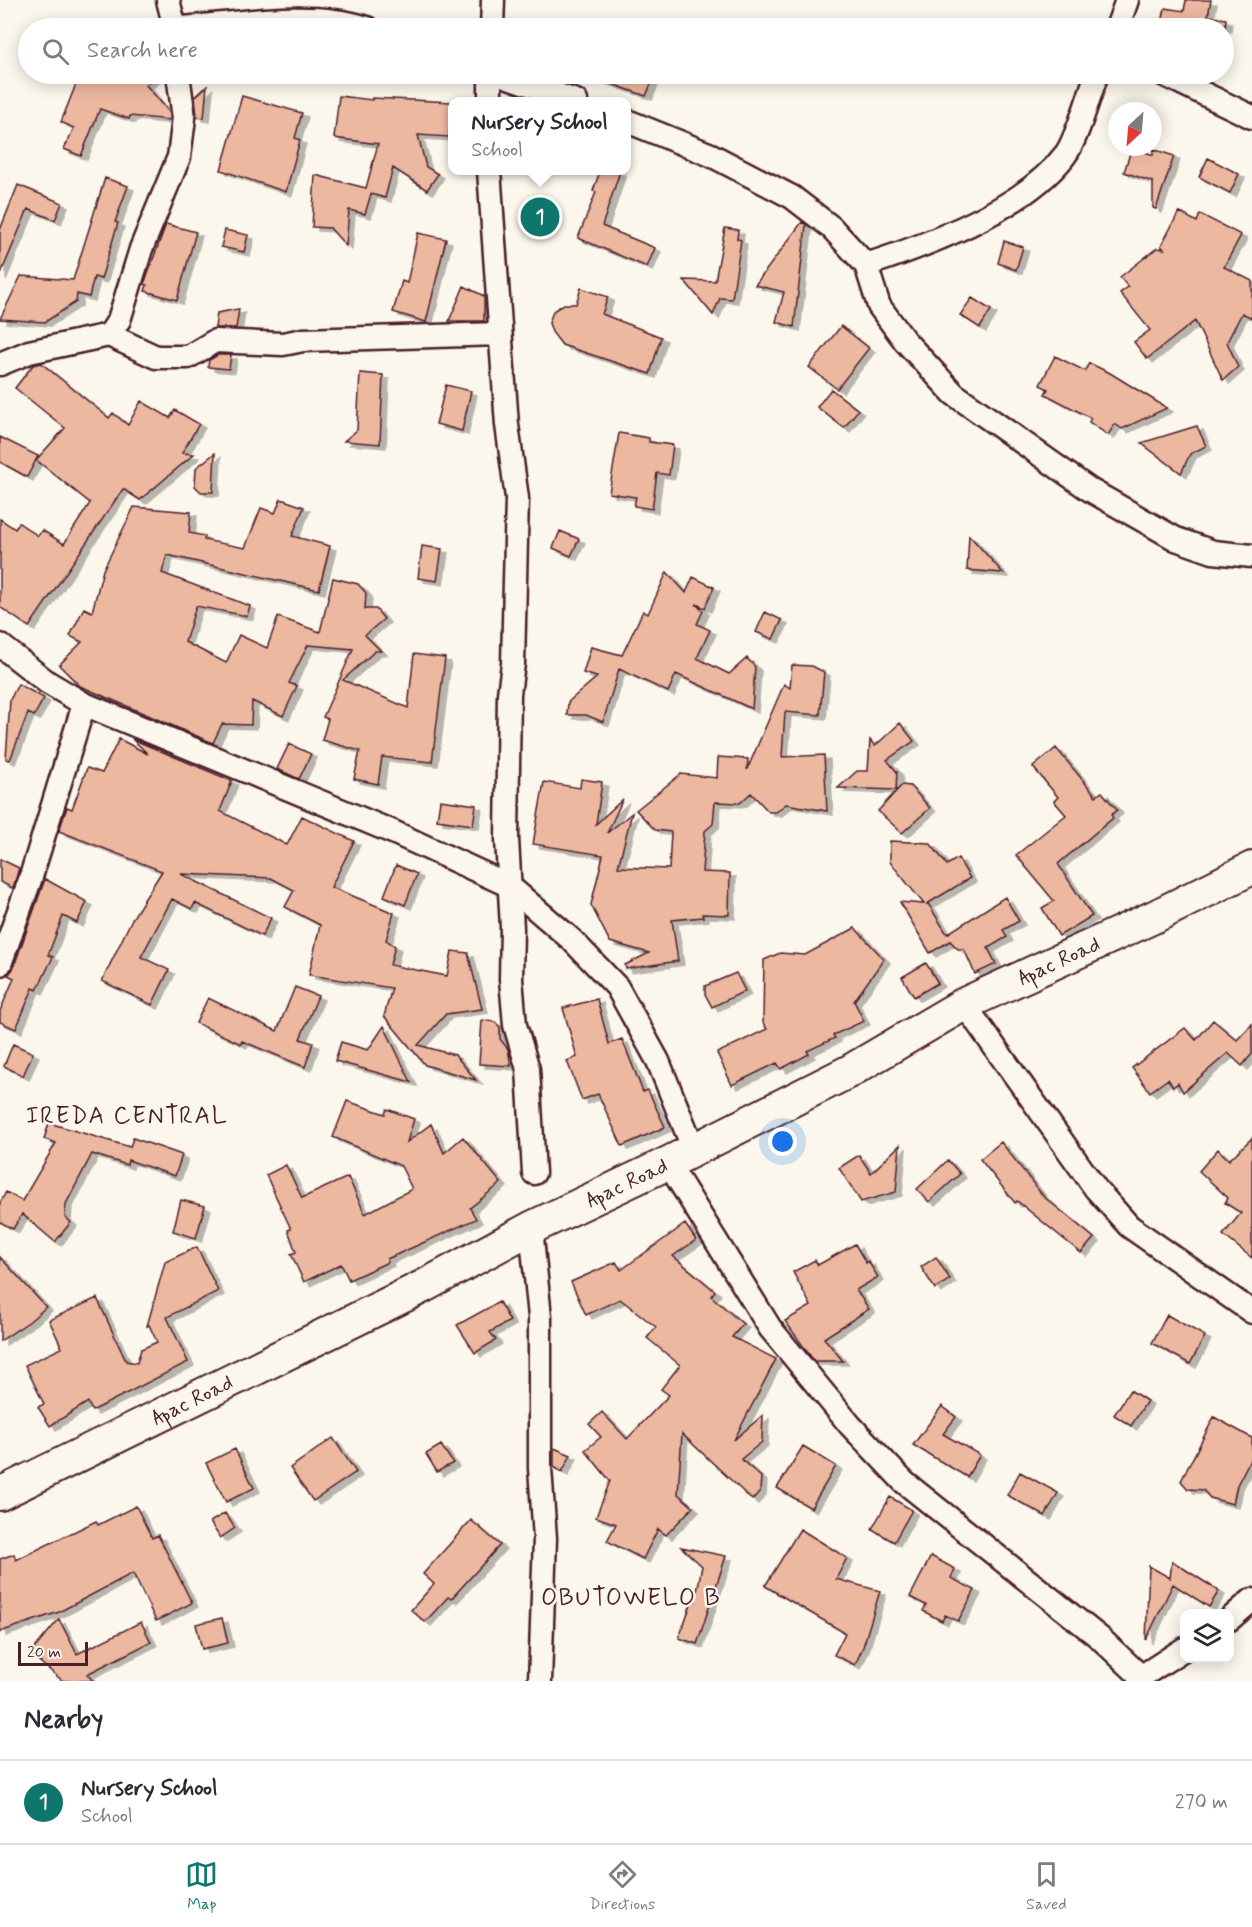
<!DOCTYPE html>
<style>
:root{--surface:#fff;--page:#f2f2f3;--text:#2b2b33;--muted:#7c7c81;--line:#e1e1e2;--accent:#0f766e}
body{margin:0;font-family:Mynerve,sans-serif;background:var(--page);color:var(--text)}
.controls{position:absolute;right:18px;bottom:18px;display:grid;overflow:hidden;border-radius:12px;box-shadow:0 3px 15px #0003}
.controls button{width:54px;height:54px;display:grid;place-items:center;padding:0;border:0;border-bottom:2px solid var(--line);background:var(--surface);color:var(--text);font:30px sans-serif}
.compass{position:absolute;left:1108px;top:102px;width:54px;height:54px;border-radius:50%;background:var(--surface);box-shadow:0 3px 15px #0003;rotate:206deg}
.scale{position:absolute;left:18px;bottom:15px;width:70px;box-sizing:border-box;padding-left:6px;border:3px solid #4a1f2b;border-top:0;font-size:16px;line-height:21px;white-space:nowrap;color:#4a1f2b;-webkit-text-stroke:4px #fbf7ec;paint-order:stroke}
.you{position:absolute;left:783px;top:1142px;width:21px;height:21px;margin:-15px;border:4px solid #fff;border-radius:50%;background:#1a73e8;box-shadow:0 0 0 9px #1a73e833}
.badge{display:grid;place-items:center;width:39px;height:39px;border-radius:50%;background:var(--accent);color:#fff;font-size:20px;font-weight:700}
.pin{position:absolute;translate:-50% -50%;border:3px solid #fff;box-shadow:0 2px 6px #0006}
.popup{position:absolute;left:448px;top:97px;width:183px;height:78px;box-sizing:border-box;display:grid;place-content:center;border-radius:12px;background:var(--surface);filter:drop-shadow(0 2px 4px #0005);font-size:20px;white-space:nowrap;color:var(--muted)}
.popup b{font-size:22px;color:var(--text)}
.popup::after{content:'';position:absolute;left:50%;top:100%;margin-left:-12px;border:12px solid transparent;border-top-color:var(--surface)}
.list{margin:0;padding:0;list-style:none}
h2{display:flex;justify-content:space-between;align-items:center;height:78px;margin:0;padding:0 24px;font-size:26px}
h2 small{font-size:20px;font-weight:400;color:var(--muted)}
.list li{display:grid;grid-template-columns:39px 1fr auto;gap:18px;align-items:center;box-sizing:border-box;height:84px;padding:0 24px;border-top:2px solid var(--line)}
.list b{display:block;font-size:22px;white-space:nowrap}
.list p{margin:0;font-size:20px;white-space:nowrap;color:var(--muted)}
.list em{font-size:20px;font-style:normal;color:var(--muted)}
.icon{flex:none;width:33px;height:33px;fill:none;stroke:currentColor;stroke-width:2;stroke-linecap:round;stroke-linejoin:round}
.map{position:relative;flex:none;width:1252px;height:1681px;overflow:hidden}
.search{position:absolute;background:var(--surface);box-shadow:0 3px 15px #0003;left:18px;right:18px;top:18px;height:66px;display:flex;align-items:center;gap:15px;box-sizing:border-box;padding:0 21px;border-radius:33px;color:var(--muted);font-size:22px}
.sheet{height:162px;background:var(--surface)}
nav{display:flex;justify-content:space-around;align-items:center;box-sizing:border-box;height:84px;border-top:2px solid var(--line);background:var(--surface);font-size:16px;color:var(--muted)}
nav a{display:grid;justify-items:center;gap:3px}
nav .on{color:var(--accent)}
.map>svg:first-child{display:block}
.building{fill:#edb8a0;stroke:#4a1f2b;stroke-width:1.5;filter:url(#shadow)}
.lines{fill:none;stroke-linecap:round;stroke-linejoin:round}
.street-casing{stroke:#4a1f2b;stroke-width:27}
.secondary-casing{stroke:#4a1f2b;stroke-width:36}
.street{stroke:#fbf7ec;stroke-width:22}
.secondary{stroke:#fbf7ec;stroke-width:32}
.labels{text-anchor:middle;stroke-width:5;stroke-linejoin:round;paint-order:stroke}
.street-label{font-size:21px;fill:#4a1f2b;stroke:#fbf7ec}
.quarter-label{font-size:24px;letter-spacing:1.5px;fill:#4a1f2b;stroke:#fbf7ec}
</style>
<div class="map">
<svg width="1252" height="1681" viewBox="0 0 1252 1681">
<defs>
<filter id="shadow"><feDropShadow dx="6" dy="4" stdDeviation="0" flood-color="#0004"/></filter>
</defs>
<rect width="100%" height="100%" fill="#fbf7ec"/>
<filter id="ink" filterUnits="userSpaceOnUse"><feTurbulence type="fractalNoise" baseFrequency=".0167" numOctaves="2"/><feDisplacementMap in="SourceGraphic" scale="12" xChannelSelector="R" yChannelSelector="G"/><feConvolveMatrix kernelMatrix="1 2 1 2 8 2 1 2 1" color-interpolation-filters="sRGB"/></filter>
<g filter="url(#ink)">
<path class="building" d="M1186 0H1211L1208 16 1226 19 1225 28H1161L1165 8 1184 11Z
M80 74H160L146 85 170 113V120L130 116 129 119 100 109 81 156 64 149 74 128 61 122Z
M589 74H655L646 96 589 76Z
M207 86 204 118 197 117 195 97Z
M242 96 302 113 295 138 300 140 286 192 221 170Z
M339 96 372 100V98L452 102 449 137 418 135 426 167 438 174 427 190 393 168 385 198 371 194 365 214 349 210 346 246 330 228 312 227 315 175 366 188 378 144 334 138Z
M1132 147 1153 155V149L1174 156 1156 209 1153 208V182L1124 172Z
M1208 158 1239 174 1230 193 1199 177Z
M600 171H620L602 226 655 248 647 267 578 238 596 192 593 191Z
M105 178 128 186 115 222 118 223 101 279 94 277 89 297 77 294 76 302 45 322 0 319 21 276 73 280Z
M18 185 62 203 55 220 28 209 0 276V230Z
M1179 212 1197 222 1200 214 1241 235 1224 267 1252 281V318L1242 313 1227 342 1238 367 1223 380 1195 321 1147 359 1134 342 1150 330 1120 293 1128 287 1120 277 1157 248 1164 249 1161 246Z
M802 222 806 225 794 327 776 322 784 292 755 285Z
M166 224 196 232 177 300 145 291 147 285 144 284Z
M725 228 738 230 737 239 741 240 732 299 720 298 713 315 684 280 715 281Z
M225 230 248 235 244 252 221 247Z
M418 233 446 239 426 322 393 312 402 281 407 283Z
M1004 241 1023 247 1016 270 998 263Z
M464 286 484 296V321H449Z
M581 288 608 297 602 314 661 337 650 374 562 345 552 332 549 323 553 311 564 304H576Z
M972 298 991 310 980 328 960 315Z
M239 309 236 328H215L217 313Z
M841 326 869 348 837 389 809 367Z
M218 355H231L229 369 208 367 209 360Z
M1055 356 1085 371 1089 363 1110 373 1167 408 1122 429 1115 424 1108 435 1089 422 1091 418 1045 394 1048 389 1040 385Z
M41 363 109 418 113 413 128 425 141 401 170 418 175 410 199 424 182 453 194 454 140 500 123 489 29 627 0 607V519L15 529 19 523 38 536 42 530 64 544 90 503 36 460 27 477 0 462V437L38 456 36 460 65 428 15 388 33 365Z
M360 373 383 375 380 444 344 441 357 430Z
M446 385 471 391 462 431 436 424Z
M831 389 858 410 844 428 817 407Z
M1197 426 1206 446 1190 454 1181 473 1141 443Z
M619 433 649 438V442L673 445 669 475 657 473 652 509 634 506 636 497 609 493Z
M215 453 213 492H201L195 486 196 468Z
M281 499 304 507 292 536 330 546 319 590 167 555 162 573 250 606 247 616 196 606 185 642 226 663 239 635 267 648 278 617 320 632 333 578 358 584 366 593 365 609H376L384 619 365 635 381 651H375L343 680 408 708 414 654 445 658 432 762 382 757 378 784 354 779 360 751 322 740 328 719 323 717 353 649 308 645 289 683 297 686 283 716 252 701 251 725 222 724 213 743 80 686 59 665 82 642 70 636 84 608 92 612 103 570 134 507 191 512 189 533 205 536 204 540 245 548 261 508 275 513Z
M560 531 579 539 571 556 553 548Z
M969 535 1003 573 967 570Z
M422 546 442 549 437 581 418 578Z
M667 572 686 593 693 577 714 587 705 608 696 604 703 611 697 624 710 630 697 658 729 674 747 658 755 667 752 709 676 674 668 692 619 669 603 722 586 715H567L568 702 597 677 583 673 591 647 622 655 643 611 648 614Z
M765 612 782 620 773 639 756 632Z
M792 665 812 666 824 672 820 715 785 712 782 757 824 755 827 811 786 804 776 812H769L751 793 740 803 715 802 713 824 705 831 702 872 730 873 729 915 702 914 703 917 672 920 678 961 626 969 625 965 649 953 610 942 591 905 603 855 533 844 544 782 580 788 581 779 602 782 596 824 623 799 607 833 632 813 618 867 669 869 671 832 655 830 636 810 681 774 717 778 718 757 748 759 747 770 784 684 790 688Z
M18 684 44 698 34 716 28 713 10 760 6 759 10 700Z
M900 723 914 741 887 760 897 772 896 790 838 788 857 771H868L870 740 875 746Z
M119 739 148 754 132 739 232 781 220 811 287 845 302 816 354 841 331 887 394 913 386 940 395 946 390 965 447 976 452 951 468 953 482 1009 446 1014 418 1045 455 1055 476 1080 425 1065 384 1016 392 988 309 975 320 925 285 907 294 890 271 878 181 874 271 918 262 936 195 903 192 909 172 899 141 957 169 970 152 1005 102 981 132 919 162 871 59 831 67 807 72 809 87 768 102 773Z
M289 744 311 754 299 779 277 769Z
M1056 748 1096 796 1102 792 1117 810 1111 815 1113 818 1058 864 1092 916 1059 936 1042 908 1054 901 1016 855 1066 815 1054 801 1058 797 1033 767Z
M902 785 910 786 930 808 902 833 878 811Z
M440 800 476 805 473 825 437 820Z
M890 841 930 843 947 865 958 858 970 878 927 904 929 905 947 934 1005 897 1019 921 1003 930 1007 937 988 948 996 964 975 974 964 949H958L950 941 930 953 900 902 924 904 890 862Z
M0 859 19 868 13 888 0 882Z
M396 865 417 874 405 905 384 896Z
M45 879 87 902 77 923 63 916 48 955 53 957 37 990 33 988 16 1029 0 1022V1011L14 978 8 975 13 969Z
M855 928 884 959 854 1001 864 1021 833 1035 835 1038 807 1051 809 1054 781 1069 777 1063 732 1085 717 1053 767 1029 763 1023 764 960 780 953 805 955Z
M926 963 938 983 914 997 902 977Z
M736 973 745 991 712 1007 705 994V986Z
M295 987 318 996 300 1039 313 1043 305 1067 242 1041 241 1044 196 1023 208 998 277 1031Z
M597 999 609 1044 622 1039 643 1092 648 1090 665 1127 622 1146 598 1094 582 1100 567 1061 577 1057 563 1008Z
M482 1020 495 1022 500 1027V1039L508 1049 511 1066 479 1064Z
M1213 1020 1237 1040 1252 1024V1054L1242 1066 1228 1053 1183 1092 1178 1083 1173 1087 1168 1079 1150 1092 1132 1068 1185 1028 1196 1040Z
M384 1026 411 1082 335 1061 341 1042 368 1050Z
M13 1044 33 1053 23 1076 4 1066Z
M347 1101 385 1114 387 1109 414 1119 407 1142 431 1124 444 1153 463 1137 501 1183 470 1208 476 1219 387 1259 388 1262 349 1280 341 1264 304 1282 291 1254 296 1252 288 1230 291 1229 266 1175 286 1165 302 1198 348 1177 365 1214 412 1189 401 1166 333 1137Z
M49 1123 130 1147 133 1138 182 1155 175 1176 128 1160 127 1165 92 1154 66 1204 65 1217 71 1222 55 1242 22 1214 13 1229 0 1222V1203L6 1192 22 1201 56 1143 44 1139Z
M1252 1138V1258L1223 1235 1241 1213 1225 1203 1228 1198 1199 1171 1218 1149 1229 1160Z
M1001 1142 1043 1196 1094 1238 1081 1253 1017 1201 1015 1203 980 1159Z
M900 1145 896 1192 861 1202 839 1168 859 1155 871 1173Z
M948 1160 960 1174 929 1202 917 1189Z
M181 1200 205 1206 196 1238 173 1231Z
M685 1224 696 1240 673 1256 715 1291 711 1296 743 1324 732 1337 776 1359 734 1440 763 1415 762 1442 741 1459 761 1477 760 1491 752 1500 682 1434 678 1494 693 1507 666 1535 658 1529 643 1559 607 1541 616 1524 596 1517 610 1481 585 1450 601 1437 589 1424 602 1412 627 1439 669 1395 661 1389 680 1365 647 1338 656 1327 620 1299 586 1315 571 1282 616 1262 621 1270Z
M855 1244 866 1263 868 1261 878 1277 856 1290 869 1309 824 1338 843 1361H814L785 1321 811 1306 793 1272 815 1260 818 1265Z
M197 1247 218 1291 167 1317 188 1362 92 1411 88 1402 50 1426 38 1407 44 1404 25 1365 62 1348 49 1320 97 1298 126 1361 137 1363 141 1349 157 1342 149 1325 147 1326 165 1262Z
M0 1257 46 1307 30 1321 0 1341Z
M936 1257 950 1279 935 1289 921 1267Z
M499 1302 510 1321 490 1332 496 1340 475 1353 457 1325Z
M1167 1315 1205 1336 1190 1364 1152 1343Z
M1130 1390 1147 1401 1131 1426 1114 1415Z
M942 1406 956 1417 943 1434 980 1455 967 1477 913 1445Z
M1214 1417 1252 1438V1456L1237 1485 1233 1504 1210 1498 1203 1490 1188 1489 1181 1481Z
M333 1438 356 1472 313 1501 290 1468Z
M441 1445 453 1463 437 1472 426 1454Z
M803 1446 836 1466 811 1508 777 1488Z
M554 1448 571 1455 562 1472 554 1467Z
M235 1449 254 1488 226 1502 206 1463Z
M1020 1472 1058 1493 1045 1516 1007 1495Z
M890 1497 912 1510 894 1542 872 1529Z
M136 1506 152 1538 158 1535 192 1603 156 1621 133 1573 59 1612 0 1632V1559L14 1554 16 1560 96 1521 98 1525Z
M225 1513 235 1528 220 1538 210 1522Z
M471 1520 500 1545 451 1599 448 1597 425 1622 411 1610 434 1584 423 1574Z
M800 1529 847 1558 836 1579 880 1591 863 1647 855 1665 834 1655 845 1633 765 1586Z
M681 1547 726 1556 697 1644 679 1638 692 1601 695 1602 702 1566Z
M931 1556 955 1569 951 1578 975 1590 958 1621 945 1615 942 1621 923 1611 926 1605 910 1597Z
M1172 1561 1219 1591 1209 1607 1173 1584 1146 1640 1149 1566 1170 1578Z
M222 1618 228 1643 202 1649 196 1624Z
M59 1619 77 1654 141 1622 151 1642 87 1674 93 1681H63L30 1654Z"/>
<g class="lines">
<g class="street-casing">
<path id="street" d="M168 0 175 28
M183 28C240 23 311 10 367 28
M492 28 493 0
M1117 28 1127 0
M500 74 576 101
M1163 74 1252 117
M490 101V74
M627 121 711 155 792 197 831 227 866 265 879 306 905 341 954 394 1090 490 1176 539 1213 552 1252 556
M489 170 507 425 517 498 513 664 509 694 507 839 512 928 511 979 515 1025 528 1069 534 1173
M866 265C928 245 1025 208 1065 155 1076 142 1090 92 1097 74
M109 335 156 357H188L215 341 283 344 303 340 500 334
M0 364 29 352 109 335 119 320 141 249 179 157 184 118 178 74
M0 645 47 682 84 704 393 832 508 885 572 940 617 987 658 1061 694 1150
M0 964 30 880 84 704
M964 1004 1096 1189 1129 1226 1252 1312
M668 1163 770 1328 850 1425 904 1482 1100 1638 1135 1671 1141 1681
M531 1228 540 1317V1468L545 1538 540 1681
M1230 1619 1252 1600
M1139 1678 1184 1649"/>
</g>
<g class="secondary-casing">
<g id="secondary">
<path id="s1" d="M0 1494 424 1286 531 1228 668 1163 850 1071 964 1004 1156 916 1252 868"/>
</g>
</g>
<use href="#street" class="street"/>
<use href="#secondary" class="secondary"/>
</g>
</g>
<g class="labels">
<g class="street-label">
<text dy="7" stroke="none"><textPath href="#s1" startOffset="1186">Apac Road</textPath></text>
<text dy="7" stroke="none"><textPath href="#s1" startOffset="700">Apac Road</textPath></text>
<text dy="7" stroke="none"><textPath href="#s1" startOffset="214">Apac Road</textPath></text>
</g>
<g class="quarter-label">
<text x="127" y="1123">IREDA CENTRAL</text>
<text x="631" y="1605">OBUTOWELO B</text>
</g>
</g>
</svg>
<div class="controls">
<button><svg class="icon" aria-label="layers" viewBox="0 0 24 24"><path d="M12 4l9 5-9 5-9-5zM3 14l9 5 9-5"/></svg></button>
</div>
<svg class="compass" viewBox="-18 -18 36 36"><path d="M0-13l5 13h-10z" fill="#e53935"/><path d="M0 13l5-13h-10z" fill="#7c7c81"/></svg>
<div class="scale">20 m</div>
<div class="you"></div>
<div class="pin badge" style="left:540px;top:217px">1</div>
<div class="popup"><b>Nursery School</b>School</div>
<div class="search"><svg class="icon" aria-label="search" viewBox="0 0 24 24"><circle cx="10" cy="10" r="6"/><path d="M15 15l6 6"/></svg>Search here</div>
</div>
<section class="sheet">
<h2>Nearby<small></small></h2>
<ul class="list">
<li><span class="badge">1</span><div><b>Nursery School</b><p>School</p></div><em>270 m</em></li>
</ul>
</section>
<nav>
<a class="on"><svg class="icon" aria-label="map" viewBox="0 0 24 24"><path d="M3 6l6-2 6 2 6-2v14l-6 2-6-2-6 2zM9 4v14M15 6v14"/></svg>Map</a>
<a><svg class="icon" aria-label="directions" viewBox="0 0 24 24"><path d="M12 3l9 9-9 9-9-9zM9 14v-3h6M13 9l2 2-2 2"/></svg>Directions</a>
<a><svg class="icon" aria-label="saved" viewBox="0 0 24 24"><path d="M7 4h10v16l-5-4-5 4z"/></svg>Saved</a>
</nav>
